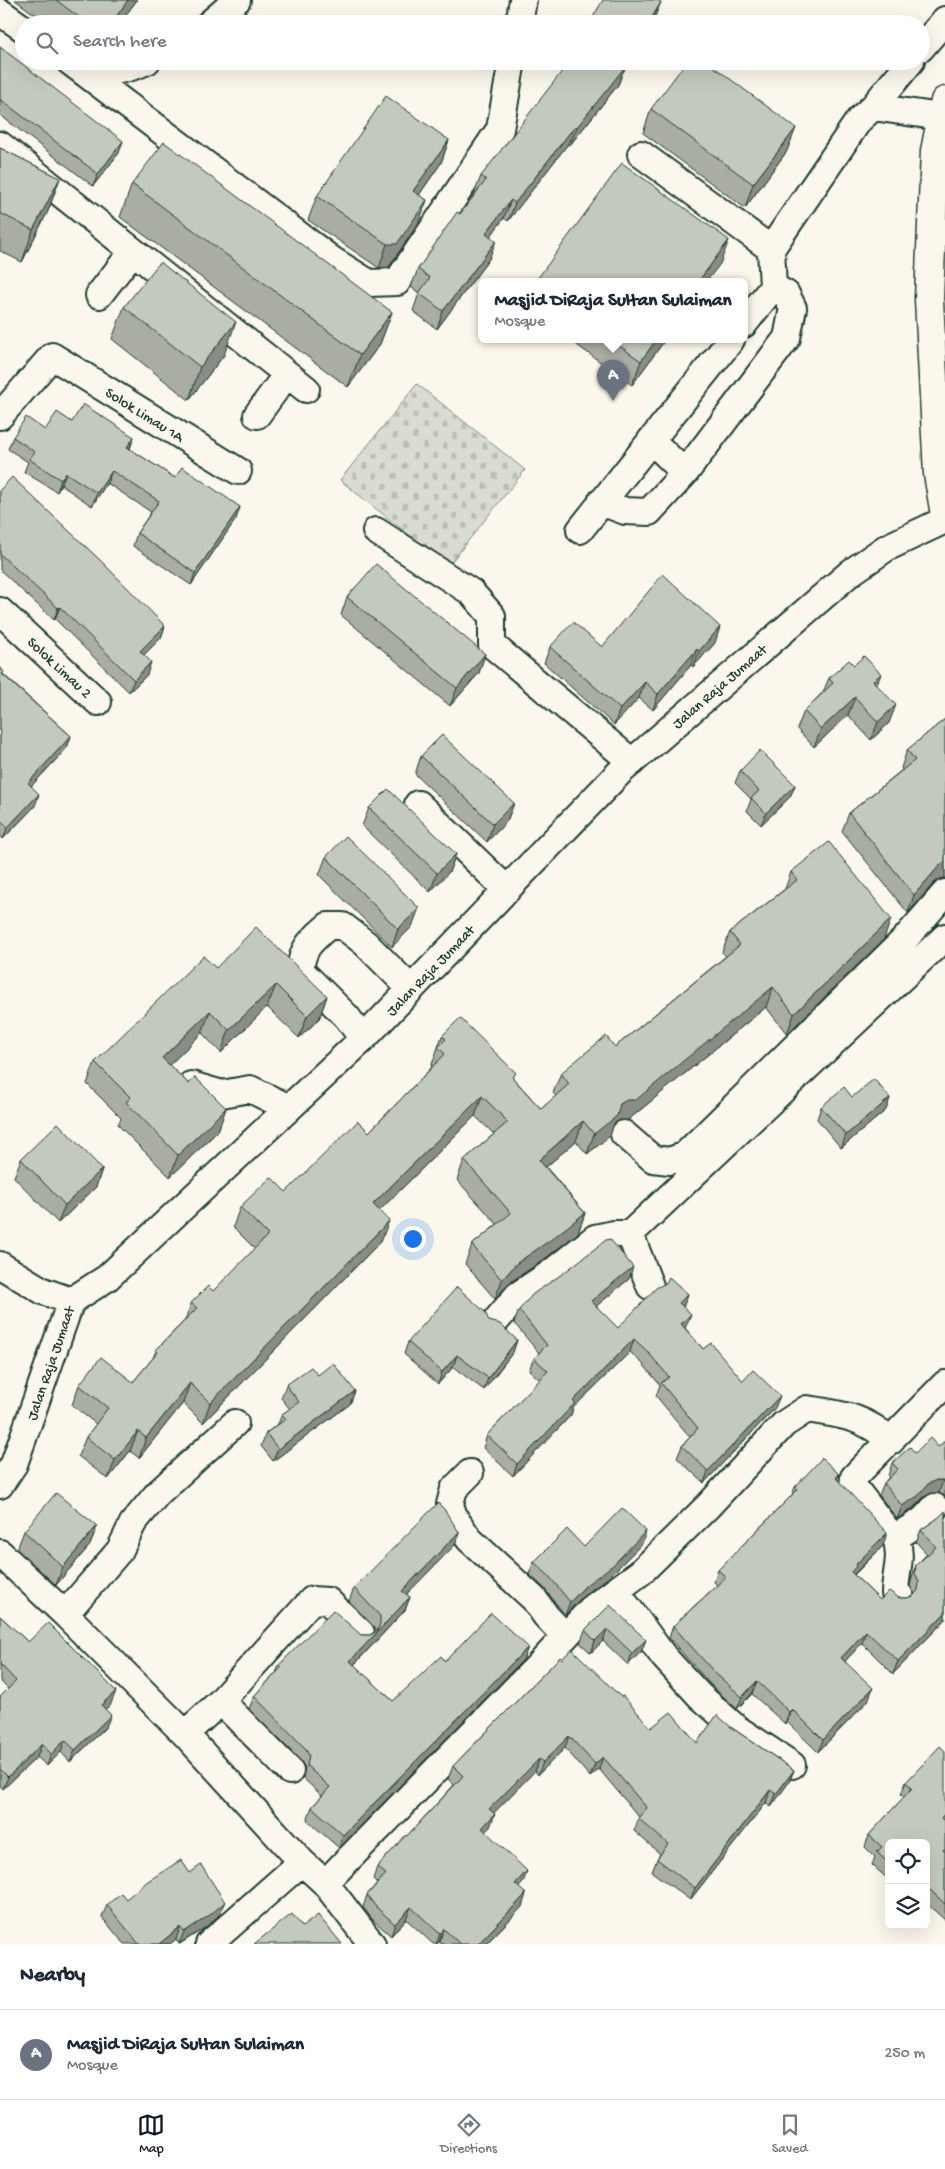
<!DOCTYPE html>
<style>
:root{--surface:#fff;--page:#f6f6f7;--text:#1f2937;--muted:#747a83;--line:#e0e1e3;--accent:#111827}
body{margin:0;font-family:"Gochi Hand",sans-serif;background:var(--page);color:var(--text)}
.controls{position:absolute;right:15px;bottom:15px;display:grid;overflow:hidden;border-radius:8px;box-shadow:0 5px 20px #0002}
.controls button{width:45px;height:45px;display:grid;place-items:center;padding:0;border:0;border-bottom:1px solid var(--line);background:var(--surface);color:var(--text);font:25px sans-serif}
.you{position:absolute;left:412px;top:1238px;width:18px;height:18px;margin:-12px;border:4px solid #fff;border-radius:50%;background:#1a73e8;box-shadow:0 0 0 8px #1a73e833}
.badge{display:grid;place-items:center;width:32px;height:32px;border-radius:50%;background:var(--accent);color:#fff;font-size:16px;font-weight:700}
.pin{position:absolute;translate:-50% -41px;filter:drop-shadow(0 1px 2px #0008)}
.pin::after{content:'';position:absolute;top:26px;width:18px;height:15px;background:inherit;clip-path:polygon(0 0,100% 0,50% 100%)}
.popup{position:absolute;left:478px;top:278px;width:270px;height:65px;box-sizing:border-box;display:grid;place-content:center;border-radius:8px;background:var(--surface);filter:drop-shadow(0 1px 4px #0005);font-size:16px;white-space:nowrap;color:var(--muted)}
.popup b{font-size:19px;color:var(--text)}
.popup::after{content:'';position:absolute;left:50%;top:100%;margin-left:-10px;border:10px solid transparent;border-top-color:var(--surface)}
.list{margin:0;padding:0;list-style:none}
h2{display:flex;justify-content:space-between;align-items:center;height:65px;margin:0;padding:0 20px;font-size:21px}
h2 small{font-size:16px;font-weight:400;color:var(--muted)}
.list li{display:grid;grid-template-columns:32px 1fr auto;gap:15px;align-items:center;box-sizing:border-box;height:90px;padding:0 20px;border-top:1px solid var(--line)}
.list b{display:block;font-size:19px;white-space:nowrap}
.list p{margin:0;font-size:16px;white-space:nowrap;color:var(--muted)}
.list em{font-size:16px;font-style:normal;color:var(--muted)}
.icon{flex:none;width:28px;height:28px;fill:none;stroke:currentColor;stroke-width:2;stroke-linecap:round;stroke-linejoin:round}
.map{position:relative;flex:none;width:945px;height:1944px;overflow:hidden}
.search{position:absolute;background:var(--surface);box-shadow:0 5px 20px #0002;left:15px;right:15px;top:15px;height:55px;display:flex;align-items:center;gap:12px;box-sizing:border-box;padding:0 18px;border-radius:28px;color:var(--muted);font-size:19px}
.sheet{height:155px;background:var(--surface)}
nav{display:flex;justify-content:space-around;align-items:center;box-sizing:border-box;height:70px;border-top:1px solid var(--line);background:var(--surface);font-size:14px;color:var(--muted)}
nav a{display:grid;justify-items:center;gap:2px}
nav .on{color:var(--accent)}
.map>svg:first-child{display:block}
.cemetery{fill:url(#cemetery-stones);stroke:#7d8c82}
.lines{fill:none;stroke-linecap:round;stroke-linejoin:round}
.minor-casing{stroke:#1f3d34;stroke-width:30}
.major-casing{stroke:#1f3d34;stroke-width:31}
.minor{stroke:#fbf7ec;stroke-width:26}
.major{stroke:#fbf7ec;stroke-width:28}
.wall{fill:#a9ada3;stroke:#1f3d34}
.shaded-wall{fill:#898d85;stroke:#1f3d34}
.building{fill:#c4c9be;stroke:#1f3d34}
.labels{text-anchor:middle;stroke-width:4.5;stroke-linejoin:round;paint-order:stroke}
.street-label{font-size:15px;fill:#1f3d34;stroke:#fbf7ec}
</style>
<div class="map">
<svg width="945" height="1944" viewBox="0 0 945 1944">
<defs>
<pattern id="cemetery-stones" width="16" height="16" patternUnits="userSpaceOnUse" patternTransform="scale(1.25)"><rect width="16" height="16" fill="#dbdcd1"/><path d="M2 7V4a2 2 0 0 1 4 0v3zM10 15v-3a2 2 0 0 1 4 0v3z" fill="#bcbeb4"/></pattern>
</defs>
<rect width="100%" height="100%" fill="#fbf7ec"/>
<filter id="ink" filterUnits="userSpaceOnUse"><feTurbulence type="fractalNoise" baseFrequency=".02" numOctaves="2"/><feDisplacementMap in="SourceGraphic" scale="10" xChannelSelector="R" yChannelSelector="G"/><feConvolveMatrix kernelMatrix="1 2 1 2 8 2 1 2 1" color-interpolation-filters="sRGB"/></filter>
<g filter="url(#ink)">
<path class="cemetery" d="M417 384 525 470 448 566 340 480Z"/>
<g class="lines">
<g class="minor-casing">
<path id="minor" d="M0 12 24 29
M209 24 237 0
M519 24 523 0
M921 48 945 20
M69 61 332 260 369 283 397 282 500 129 512 61
M84 72C109 73 124 71 147 61
M873 107 941 117
M0 145 306 389
M641 154 771 249
M99 295 133 251
M744 324 773 287 771 249 859 120 873 107 911 61
M257 415 287 374
M0 416 52 356 238 471
M651 440 685 473
M601 502 625 511 649 512 685 473 787 338 793 308 786 294 773 287
M580 530 731 340
M376 531 471 592 492 616V645L632 762
M0 611 98 702
M418 804 507 890
M363 1039 347 1017 300 970C303 946 311 941 328 926H343L365 943 411 989
M191 1085 222 1094 250 1089 289 1108
M624 1134 653 1159 670 1161 685 1155 905 939 945 893
M0 1265 43 1291 71 1301
M650 1286 630 1234 945 937
M495 1322 518 1295 551 1273 595 1238 614 1234H630
M470 1473 454 1489 450 1504 454 1517 469 1539 534 1599 546 1616 565 1636
M0 1485 14 1464 71 1301 107 1278 363 1039 620 772 850 573 886 548 945 520
M935 1507 923 1520 896 1537 886 1529 853 1486 854 1477 945 1384
M896 1537C903 1560 895 1572 895 1594L900 1596
M0 1553 65 1614 185 1734 302 1862 325 1883 372 1944
M616 1591 664 1657 700 1696 736 1728 792 1765
M65 1614 120 1550 133 1523 158 1493 235 1423
M221 1701 290 1771
M185 1734 221 1701 312 1600 328 1601 361 1633
M325 1883 537 1667 591 1609 641 1572 708 1506 784 1424 807 1409C843 1415 863 1416 891 1441
M209 1944 302 1862"/>
</g>
<g class="major-casing">
<path id="major" d="M945 101 935 151 929 299 938 474 945 515"/>
</g>
<use href="#minor" class="minor"/>
<use href="#major" class="major"/>
</g>
<path class="wall" d="M15 0H137L119 24H48Z
M0 47 119 153 93 186 0 115Z
M622 74 618 85 570 145 568 144 508 221 504 218 490 237 489 259 437 329 413 311 419 293 411 287 418 269 474 194 481 176Z
M651 109 787 151 745 208 643 133Z
M449 140 441 163 419 195 427 200 418 224 389 267 379 268 308 220 317 196Z
M0 148 60 178 48 211 22 262 0 251Z
M132 184 392 312 380 344 348 387 120 217Z
M124 307 224 355 189 400 112 339Z
M570 340H665L632 385Z
M72 422 134 437 130 449 175 478 240 507 236 519 191 585 133 546 137 533 151 512 107 483 92 506 61 485 57 492 24 472 28 462 8 449 13 437 45 430Z
M0 490 165 626 161 638 144 655 147 675 129 692 55 619 54 620 0 570Z
M347 597 485 654 479 673 450 706 341 615Z
M715 643 693 667 691 665 653 710 639 698 614 725 544 663 550 647H602Z
M854 665 877 685 889 723 871 740 848 715 814 747 797 729 804 711 823 692 829 678Z
M0 667 3 674 71 736 67 748 31 786 35 806 3 839 0 836Z
M945 719V878L940 879 934 883 908 913 842 831 849 813 902 770 901 768 907 750Z
M421 756 514 803 507 821 487 842 415 774Z
M740 771 795 785 790 797 761 825 747 811 751 799 735 783Z
M369 808 456 854 449 872 430 892 362 826Z
M326 857 412 927 392 947 319 875Z
M791 872 884 939 787 1034 766 1007 628 1120H620L614 1123 610 1136 587 1154 576 1141 546 1167 585 1213 578 1233 542 1261 509 1283 495 1299 465 1264 472 1245 497 1224 457 1180 464 1160 494 1134 475 1116 379 1211 381 1241 203 1423 183 1403 139 1458 130 1451 108 1479 78 1456 86 1437 96 1424 72 1405 79 1385 133 1382 153 1358 156 1350 185 1320 191 1303 213 1291 255 1249 233 1227 240 1207 286 1192 369 1132 432 1067H431L442 1036 514 1079 541 1109 556 1096 553 1093 561 1073 615 1047 726 956 722 952 730 932 785 889Z
M216 968 327 996 319 1019 299 1038 267 1007 221 1053 202 1033 169 1065 189 1084 226 1108 218 1131 170 1177 118 1125 121 1118 87 1084 95 1062Z
M852 1097 890 1098 886 1110 841 1148 817 1119 821 1107Z
M21 1159 102 1169 96 1187 58 1223 14 1177Z
M629 1279 596 1306 618 1328 688 1294 683 1307 686 1326 685 1328 703 1349 775 1408 704 1483 677 1458 682 1446 690 1437 656 1396 660 1385 643 1364 630 1352 573 1408 571 1415 513 1476 483 1448 487 1435 540 1380 529 1370 534 1358 539 1353 514 1323 519 1310Z
M489 1321 517 1340 513 1352 484 1390 453 1367 438 1384 404 1354 408 1342Z
M318 1375 355 1391 350 1404 273 1461 261 1446 266 1433 278 1424 282 1414 290 1409 281 1398 286 1385Z
M945 1441V1496L939 1493H931L924 1497 913 1508 897 1519 879 1495 884 1483 889 1477 888 1476 892 1463 915 1453 938 1447Z
M839 1474 837 1480 883 1546 854 1575 880 1600 899 1598H907L913 1596 915 1594 910 1586 912 1577 916 1565 927 1554 916 1542 921 1530 938 1518 945 1511V1620L893 1674 862 1643 845 1661 868 1701 818 1752 787 1722 785 1724 752 1694 737 1709 711 1685 669 1638 673 1626 717 1585 714 1582 718 1570 792 1495 795 1487Z
M97 1526 90 1545 56 1585 17 1549 24 1531Z
M459 1532 455 1545 406 1594 410 1597 405 1610 354 1665 393 1701 445 1661 528 1647 523 1660 339 1848 307 1820 312 1807 322 1796 303 1778 305 1768 301 1761 249 1709 254 1696 276 1673 279 1665 361 1635H370L375 1631V1628L349 1601 354 1588Z
M642 1544 609 1577 582 1597 565 1615 544 1588 529 1574 534 1562 584 1547Z
M610 1605 641 1652 628 1665 603 1641 591 1653 580 1643 585 1630Z
M0 1616 28 1642 111 1704 105 1709 106 1727 70 1762 61 1752 47 1766 37 1757 3 1789 0 1786V1697L8 1689 0 1681Z
M560 1657 651 1728 697 1743 732 1728 794 1770 789 1782 771 1807 766 1803 690 1900 652 1872 657 1859 660 1854 634 1831 639 1817 599 1769 590 1777 565 1748 538 1775 535 1771 493 1813 490 1827 485 1832 523 1883 519 1887 522 1907 486 1944H442L439 1942 437 1944H433L406 1919 391 1936 372 1919 363 1907 367 1895 377 1883 373 1879 377 1867 407 1836 454 1785 448 1779 453 1766Z
M906 1782 945 1821V1920L926 1903V1843H889V1880L872 1865 875 1857 865 1847 869 1835 904 1797 901 1794Z
M190 1873 220 1914 206 1927 180 1944H179L176 1939 170 1944H124L102 1917 107 1905 126 1899Z"/>
<path class="shaded-wall" d="M128 0H137L119 24H111Z
M661 2 652 24H648Z
M626 61H630L622 74 618 85 570 145 577 127Z
M575 126 568 144 508 221 515 203Z
M796 128 787 151 745 208 753 184Z
M449 140 441 163 405 215 413 191Z
M123 141 119 153 93 186 98 174Z
M60 178 48 211 22 262 33 230Z
M427 200 418 224 389 267 379 268 387 244Z
M511 200 504 218 479 252 486 233Z
M729 240 720 264 706 282H698Z
M496 241 489 259 437 329 443 311Z
M392 312 380 344 348 387 360 355Z
M236 322 224 355 189 400 200 367Z
M656 340H665L632 385 641 361Z
M134 437 129 450 127 447Z
M112 471 107 483 92 506 97 493Z
M66 473 61 485 57 492 61 480Z
M240 507 236 519 191 585 195 573Z
M60 607 55 619 54 620 58 608Z
M165 626 161 638 135 664 140 651Z
M720 627 715 643 693 667 699 651Z
M697 649 691 665 653 710 658 694Z
M485 654 479 673 450 706 457 688Z
M151 662 147 675 129 692 134 680Z
M881 674 874 692 873 681Z
M645 682 639 698 614 725 620 709Z
M855 697 848 715 814 747 821 729Z
M896 705 889 723 871 740 878 722Z
M71 736 67 748 23 795 28 783Z
M795 785 790 797 761 825 766 813Z
M39 794 35 806 3 839 8 827Z
M514 803 507 821 487 842 493 824Z
M456 854 449 872 430 892 437 873Z
M945 862V878L940 879 934 883 908 913 914 895 940 865Z
M419 908 412 927 392 947 398 929Z
M891 919 884 939 787 1034 794 1014Z
M276 985 267 1007 221 1053 229 1030Z
M773 987 766 1007 628 1120H620L614 1123 610 1136 587 1154 594 1134 620 1104Z
M327 996 319 1019 299 1038 307 1016Z
M210 1011 202 1033 154 1080 162 1058Z
M482 1096 475 1116 366 1224 373 1204Z
M890 1098 886 1110 841 1148 846 1135Z
M226 1108 218 1131 170 1177 178 1155Z
M583 1121 576 1141 532 1179 539 1160Z
M102 1169 96 1187 58 1223 65 1205Z
M585 1213 578 1233 542 1261 509 1283 495 1299 502 1280 517 1263Z
M389 1221 381 1241 203 1423 210 1403Z
M633 1267 629 1279 587 1314 591 1301Z
M688 1294 683 1307 679 1303Z
M691 1314 686 1326 677 1336 681 1324Z
M634 1339 630 1352 573 1408 571 1415 513 1476 517 1464 573 1401Z
M517 1340 513 1352 484 1390 488 1378Z
M457 1355 453 1367 438 1384 442 1372Z
M190 1383 183 1403 139 1458 146 1438Z
M355 1391 350 1404 273 1461 278 1449Z
M780 1396 775 1408 704 1483 708 1471Z
M138 1431 130 1451 108 1479 115 1460Z
M936 1480H943L939 1493H931L924 1497 913 1508 897 1519 902 1506 928 1484Z
M97 1526 90 1545 56 1585 63 1567Z
M646 1531 642 1544 609 1577 582 1597 565 1615 570 1602 586 1585Z
M459 1532 455 1545 398 1603 402 1591Z
M887 1533 883 1546 854 1574 853 1577 851 1572 856 1564Z
M410 1597 405 1610 345 1674 350 1661Z
M945 1613V1620L893 1674 898 1661Z
M607 1629 603 1641 591 1653 595 1641Z
M866 1631 862 1643 837 1670 841 1658Z
M646 1640 641 1652 628 1665 632 1653Z
M528 1647 523 1660 339 1848 343 1835Z
M757 1681 752 1694 737 1709 742 1697Z
M873 1688 868 1701 818 1752 823 1740Z
M116 1691 111 1704 97 1718 101 1705Z
M792 1709 787 1722 785 1724 789 1712Z
M111 1715 106 1727 70 1762 75 1750Z
M569 1736 565 1748 538 1775 543 1762Z
M65 1740 61 1752 47 1766 51 1754Z
M42 1744 37 1757 3 1789 8 1777Z
M603 1757 599 1769 590 1777 595 1764Z
M539 1759 535 1771 485 1822 489 1809Z
M794 1770 789 1782 771 1807 776 1794Z
M770 1790 766 1803 690 1900 695 1888Z
M945 1813V1821L936 1830 941 1818Z
M495 1814 490 1827 477 1841 482 1828Z
M527 1871 523 1883 510 1896 515 1884Z
M526 1894 522 1907 486 1944H478Z
M225 1902 220 1914 206 1927 179 1944 184 1932Z
M411 1907 406 1919 391 1936 395 1924Z
M180 1927 176 1939 170 1944H159Z
M444 1929 439 1942 437 1944H436L440 1934Z"/>
<path class="building" d="M56 0H128L111 24H104L100 21 97 24H88Z
M603 0H657L661 2 648 24H589Z
M0 47 123 141 98 174 0 99Z
M570 61H626L623 65 625 67 577 127 575 126 515 203 511 200 486 233 496 241 443 311 419 293 430 278 418 269 457 212 460 214 486 180 481 176Z
M687 61H706L796 128 753 184 651 109Z
M386 96 449 140 413 191 427 200 397 244H387L317 196Z
M164 142 392 312 360 355 132 184Z
M0 148 60 178 33 230 0 213Z
M622 163 729 240 698 282H535Z
M160 262 236 322 200 367 124 307Z
M611 340H656L641 361Z
M83 404 134 437 127 447 175 478 182 467 240 507 195 573 137 533 159 501 112 471 97 493 66 473 61 480 29 459 35 452 13 437 26 417 45 430 57 412 72 422Z
M12 477 102 562 165 626 140 651 151 662 134 680 60 607 58 608 0 554V490Z
M376 564 485 654 457 688 347 597Z
M663 574 720 627 699 651 697 649 658 694 645 682 620 709 550 647 573 622 602 647Z
M864 656 881 674 873 681 896 705 878 722 855 697 821 729 804 711 833 683 829 678 849 660 854 665Z
M0 667 4 672 2 674 71 736 28 783 39 794 8 827 0 820Z
M945 719V862L940 865 914 895 849 813 915 760 907 750Z
M442 735 514 803 493 824 421 756Z
M760 750 795 785 766 813 751 798 759 791 740 771Z
M388 789 456 854 437 873 369 808Z
M346 836 419 908 398 929 326 857Z
M829 842 891 919 794 1014 773 987 636 1100H627L620 1104 617 1116 594 1134 583 1121 539 1160 585 1213 549 1241 517 1263 502 1280 472 1245 511 1213 464 1160 508 1122 482 1096 373 1204 389 1221 210 1403 190 1383 146 1438 138 1431 115 1460 86 1437 108 1408 79 1385 101 1357 133 1382 158 1352 156 1350 197 1308 191 1303 208 1286 213 1291 268 1235 240 1207 271 1177 286 1192 358 1121 369 1132 445 1054 438 1047 446 1039 442 1036 460 1018 516 1073 512 1077 541 1109 569 1084 561 1073 606 1036 615 1047 740 945 730 932 797 880 791 872Z
M256 927 327 996 307 1016 276 985 229 1030 210 1011 162 1058 189 1084 195 1077 226 1108 178 1155 126 1102 131 1098 95 1062 203 956 216 968Z
M874 1079 890 1098 846 1135 821 1107 844 1087 852 1097Z
M58 1123 102 1169 65 1205 21 1159Z
M610 1239 633 1267 591 1301 618 1328 656 1288 666 1283 669 1277 688 1294 679 1303 691 1314 681 1324 703 1349 711 1343 743 1381 753 1370 780 1396 708 1471 682 1446 698 1428 661 1383 669 1377 648 1352 634 1339 573 1401 575 1403 517 1464 487 1435 548 1371 534 1358 547 1345 519 1310 533 1294 565 1272 606 1240Z
M457 1287 485 1312 489 1321 500 1324 517 1340 488 1378 457 1355 442 1372 408 1342Z
M333 1363 355 1391 278 1449 266 1433 286 1419 282 1414 299 1402 286 1385 311 1367 318 1375Z
M930 1438 938 1447 945 1441V1481L943 1480H936L928 1484 918 1496 902 1506 884 1483 898 1469 892 1463 910 1447 915 1453Z
M822 1458 839 1474 836 1478 887 1533 856 1564 857 1565 851 1572 880 1600 889 1591 899 1598H907L913 1596 918 1590 919 1582 915 1573 916 1565 936 1547 921 1530 938 1518 945 1511V1613L898 1661 866 1631 841 1658 873 1688 823 1740 792 1709 789 1712 757 1681 742 1697 715 1673 673 1626 726 1577 718 1570 798 1489 795 1487Z
M56 1493 97 1526 63 1567 24 1531Z
M438 1503 444 1509 459 1532 402 1591 410 1597 350 1661 393 1701 441 1656 445 1661 491 1613 528 1647 343 1835 312 1807 330 1787 307 1766 309 1755 305 1748 254 1696 282 1667 279 1665 333 1610 361 1635H370L377 1631 380 1624V1616L354 1588Z
M622 1508 646 1531 613 1565 586 1585 570 1602 549 1576 534 1562 567 1529 584 1547Z
M610 1605 646 1640 632 1653 607 1629 595 1641 585 1630Z
M0 1616 28 1642 48 1623 116 1691 101 1705 111 1715 75 1750 65 1740 51 1754 42 1744 8 1777 0 1769V1697L16 1681 0 1664Z
M572 1649 621 1697 623 1696 651 1728 671 1712 697 1743 717 1715 732 1728 794 1770 776 1794 770 1790 695 1888 657 1859 668 1844 638 1818 647 1808 603 1757 595 1764 569 1736 543 1762 539 1759 489 1809 495 1814 482 1828 527 1871 515 1884 526 1894 478 1944H460L444 1929 440 1934 411 1907 395 1924 376 1907 367 1895 386 1874 377 1867 406 1835 407 1836 463 1776 453 1766 560 1657 562 1659Z
M940 1746 945 1751V1813L941 1818 945 1822V1848L943 1850 945 1852V1904L926 1886V1843H889V1864L877 1852 882 1847 869 1835 912 1788 906 1782Z
M181 1860 190 1873 201 1865 225 1902 210 1915 184 1932 180 1927 159 1944H139L107 1905 121 1893 126 1899 148 1881Z
M292 1914 302 1927 318 1915 342 1944H254Z"/>
</g>
<g class="labels">
<g class="street-label">
<text transform="translate(145 414) rotate(32)" y="5">Solok Limau 1A</text>
<text transform="translate(60 667) rotate(43)" y="5">Solok Limau 2</text>
<text transform="translate(719 686) rotate(-41)" y="5">Jalan Raja Jumaat</text>
<text transform="translate(430 970) rotate(-46)" y="5">Jalan Raja Jumaat</text>
<text transform="translate(50 1363) rotate(-71)" y="5">Jalan Raja Jumaat</text>
</g>
</g>
</svg>
<div class="controls">
<button><svg class="icon" aria-label="locate" viewBox="0 0 24 24"><circle cx="12" cy="12" r="6"/><path d="M12 2v4M12 18v4M2 12h4M18 12h4"/></svg></button>
<button><svg class="icon" aria-label="layers" viewBox="0 0 24 24"><path d="M12 4l9 5-9 5-9-5zM3 14l9 5 9-5"/></svg></button>
</div>
<div class="you"></div>
<div class="pin badge" style="left:613px;top:401px;background:#6b7280">A</div>
<div class="popup"><b>Masjid DiRaja Sultan Sulaiman</b>Mosque</div>
<div class="search"><svg class="icon" aria-label="search" viewBox="0 0 24 24"><circle cx="10" cy="10" r="6"/><path d="M15 15l6 6"/></svg>Search here</div>
</div>
<section class="sheet">
<h2>Nearby<small></small></h2>
<ul class="list">
<li><span class="badge" style="background:#6b7280">A</span><div><b>Masjid DiRaja Sultan Sulaiman</b><p>Mosque</p></div><em>250 m</em></li>
</ul>
</section>
<nav>
<a class="on"><svg class="icon" aria-label="map" viewBox="0 0 24 24"><path d="M3 6l6-2 6 2 6-2v14l-6 2-6-2-6 2zM9 4v14M15 6v14"/></svg>Map</a>
<a><svg class="icon" aria-label="directions" viewBox="0 0 24 24"><path d="M12 3l9 9-9 9-9-9zM9 14v-3h6M13 9l2 2-2 2"/></svg>Directions</a>
<a><svg class="icon" aria-label="saved" viewBox="0 0 24 24"><path d="M7 4h10v16l-5-4-5 4z"/></svg>Saved</a>
</nav>
